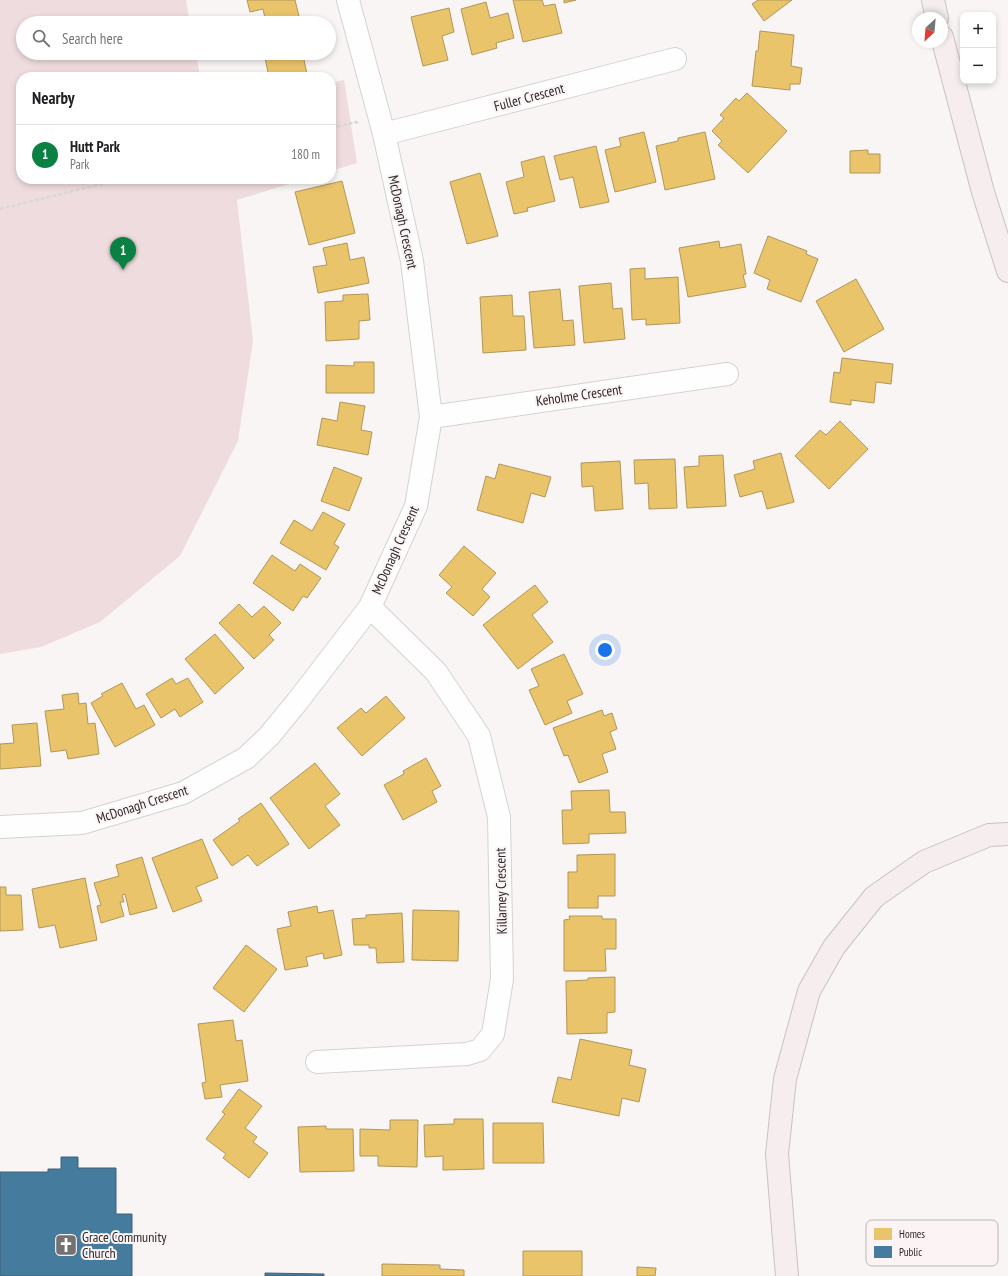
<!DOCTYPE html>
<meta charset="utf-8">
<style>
:root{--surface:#fff;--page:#f2f2f2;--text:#202124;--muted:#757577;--line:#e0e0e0;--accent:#0b8043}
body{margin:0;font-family:"PT Sans Narrow",sans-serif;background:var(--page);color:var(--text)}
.controls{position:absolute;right:12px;top:12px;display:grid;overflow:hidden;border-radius:8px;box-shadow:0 2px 6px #0003}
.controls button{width:36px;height:36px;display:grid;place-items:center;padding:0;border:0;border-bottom:1px solid var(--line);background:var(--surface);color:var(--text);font:20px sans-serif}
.compass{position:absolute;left:912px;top:12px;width:36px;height:36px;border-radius:50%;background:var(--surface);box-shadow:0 2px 6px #0003;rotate:206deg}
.you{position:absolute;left:605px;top:650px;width:14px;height:14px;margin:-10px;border:3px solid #fff;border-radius:50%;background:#1a73e8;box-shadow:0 0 0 6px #1a73e833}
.badge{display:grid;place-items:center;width:26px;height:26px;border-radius:50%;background:var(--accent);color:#fff;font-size:13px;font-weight:700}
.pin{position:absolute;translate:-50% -33px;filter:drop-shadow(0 1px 2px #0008)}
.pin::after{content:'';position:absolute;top:21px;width:14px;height:12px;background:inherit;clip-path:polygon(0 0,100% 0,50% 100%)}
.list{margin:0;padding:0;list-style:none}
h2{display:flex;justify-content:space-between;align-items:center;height:52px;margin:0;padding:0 16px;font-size:17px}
h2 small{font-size:13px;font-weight:400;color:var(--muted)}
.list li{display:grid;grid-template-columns:26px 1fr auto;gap:12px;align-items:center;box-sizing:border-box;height:60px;padding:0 16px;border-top:1px solid var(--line)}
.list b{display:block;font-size:15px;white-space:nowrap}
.list p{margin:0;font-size:13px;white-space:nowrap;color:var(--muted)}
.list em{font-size:13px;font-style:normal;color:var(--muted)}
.icon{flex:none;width:22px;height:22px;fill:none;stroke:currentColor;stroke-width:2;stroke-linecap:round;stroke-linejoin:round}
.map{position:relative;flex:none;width:1008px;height:1276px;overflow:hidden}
.search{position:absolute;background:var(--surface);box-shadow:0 2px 6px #0003;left:16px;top:16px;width:320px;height:44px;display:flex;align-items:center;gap:10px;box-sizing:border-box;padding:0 14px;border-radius:22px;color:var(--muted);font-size:15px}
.panel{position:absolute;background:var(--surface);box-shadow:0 2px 6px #0003;left:16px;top:72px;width:320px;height:112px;border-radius:16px}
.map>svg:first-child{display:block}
.green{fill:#efdcde}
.homes{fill:#e9c46a;stroke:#b19657}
.public{fill:#457b9d;stroke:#3e637b}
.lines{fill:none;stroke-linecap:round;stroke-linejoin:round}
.minor-casing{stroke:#d5d2d2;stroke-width:24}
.highway-casing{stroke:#cac1c2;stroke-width:24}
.path{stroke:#d9d7d7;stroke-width:2.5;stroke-dasharray:4 2;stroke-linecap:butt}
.minor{stroke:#fefefe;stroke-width:22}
.highway{stroke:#f5edee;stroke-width:22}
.labels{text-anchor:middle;stroke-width:4;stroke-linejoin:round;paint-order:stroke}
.street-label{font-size:14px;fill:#2d2a2b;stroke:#fbf3f4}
.poi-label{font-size:14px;fill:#2d2a2b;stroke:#fbf3f4;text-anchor:start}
.key{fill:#fbf3f4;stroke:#bdb7b8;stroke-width:1}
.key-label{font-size:11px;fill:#2d2a2b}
</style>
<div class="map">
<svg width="1008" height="1276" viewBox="0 0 1008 1276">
<rect width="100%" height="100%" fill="#f9f5f5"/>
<path class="green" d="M0 0H186L190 23H23V53H196L200 77H21V179H305L237 200 253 341 238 441 180 556 100 622 41 647 0 654Z
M344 80 357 163 331 171V83Z"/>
<path class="homes" d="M247 0H295L300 20 285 23H266L263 9 250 12Z
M513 0H542L544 6 555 4 562 33 523 42Z
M564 0H576L564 3Z
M758 0H792L764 21 752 4Z
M486 2 490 18 508 13 514 38 496 43 497 48 472 55 461 9Z
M449 8 454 32 442 36 448 60 423 66 411 17Z
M760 31 794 35 791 66 802 68 800 84H790V90L752 86 756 51H758Z
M264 53H310L311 58 304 60 307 74 295 77H269Z
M747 93 787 131 748 173 718 145 722 141 712 131 724 118 720 115 736 98 739 101Z
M644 132 656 182 615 192 605 150 621 146 619 138Z
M705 132 715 179 665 190 656 146 678 141V138Z
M596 146 609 202 580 208 573 177 560 180 554 156Z
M868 150V154H880V173H850V151Z
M544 156 555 201 527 208 528 211 514 214 506 182 524 177 521 162Z
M480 173 498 236 467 244 450 182Z
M342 181 355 233 309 245 295 192Z
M768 236 807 251 806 254 818 259 801 302 767 289 770 280 754 273Z
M719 241 720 248 741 244 746 274 743 275 746 287 688 297 679 248Z
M347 243 350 260 364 257 369 283 318 293 313 267 327 265 323 248Z
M645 268V279L678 277 680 323 646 325V319L632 320 630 269Z
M856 279 884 329 844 352 816 301Z
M611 283 613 309 622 308 625 339 584 343 579 286Z
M560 289 563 321 573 320 575 345 534 348 529 292Z
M368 294 370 320 359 321V339L326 341 325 302 343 301V295Z
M512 295 513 316H524L526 350 483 353 480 297Z
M842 358 893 364 891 384 876 382 874 403 851 400V405L830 402 834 372 840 373Z
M354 362H374V393H326V365L354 366Z
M340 402 365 406 361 430 372 432 368 455 317 445 322 418 337 421Z
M840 421 868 449 829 489 795 456 820 430 826 435Z
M781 453 794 502 767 509 762 491 740 497 734 475 755 469 753 461Z
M723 455 726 506 687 508 684 467 699 466V456Z
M675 459 677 508 649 509 648 483 635 484 634 460Z
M620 461 623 509 595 511 593 486 582 487 581 463Z
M499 464 551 477 545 497 531 493 523 523 477 510 486 476 495 479Z
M334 467 362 478 349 511 321 501Z
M323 512 345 524 334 544 339 547 326 570 280 543 294 520 312 531Z
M464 546 496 573 482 589 490 597 473 616 446 593 452 587 439 575Z
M272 555 295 571 300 564 321 578 307 598 303 596 293 611 253 583Z
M535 585 548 602 532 615 553 642 518 669 483 625Z
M239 604 252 617 264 606 281 623 269 635 274 640 254 659 219 623Z
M215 634 244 668 215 694 185 659Z
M564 654 583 694 567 701 572 713 545 725 529 690 539 686 531 669Z
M172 678 176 684 188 678 203 702 180 717 175 709 161 718 146 694Z
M122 683 136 709 144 705 155 725 115 747 91 703 103 696 101 694Z
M78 693 79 704 86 703 88 724 95 723 99 754 68 759 66 750 51 752 45 711 64 709 62 695Z
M386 696 405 718 362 756 337 728 361 708 366 713Z
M602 710 604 716 612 713 617 729 610 732 616 749 602 754 608 772 579 783 568 755 564 756 553 728Z
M37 723 41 766 0 769V744L14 743 12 725Z
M426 758 441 786 432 791 437 802 403 820 384 785 404 774 403 771Z
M315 763 340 794 325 806 340 825 309 849 270 798Z
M609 790 610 812H625L626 833 589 834V843L563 844 562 810H572L571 791Z
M261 803 289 844 257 866 248 855 232 866 213 840 240 821 238 819Z
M202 839 218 878 196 887 202 901 173 912 152 858Z
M615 854V896H598V908H568V872H577V855Z
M142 857 157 908 130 915 125 894 122 895 124 902H120L124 916 101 923 97 906 101 905 94 883 119 876 116 865Z
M85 878 97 940 60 948 55 925 39 928 32 889Z
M0 887H6V895H21L23 930 0 931Z
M317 906 318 913 333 910 342 955 324 959 323 953 306 957 308 966 285 970 277 929 291 926 288 912Z
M413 910 459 911 458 961 412 960Z
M402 913 404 962 377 963 376 948H369V945H354L352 919 366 918V915Z
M569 916H602V919H616V949H605L606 971H564V920L570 919Z
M246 945 277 969 244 1012 213 988Z
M615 977V1012L607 1013V1033L567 1034 566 981 588 980V978Z
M233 1020 236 1041 242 1040 248 1081 220 1085 222 1097 205 1099 202 1083 206 1082 198 1024Z
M580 1039 632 1050 629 1065 646 1069 639 1102 622 1098 619 1116 552 1102 558 1077 571 1080Z
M239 1089 262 1106 245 1128 257 1137 253 1142 268 1153 249 1178 223 1158 226 1154 206 1139 225 1114 222 1112Z
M454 1119H483L484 1169 443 1170V1156L425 1157 424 1125 454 1124Z
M390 1120H418L417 1167 378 1166V1156H360V1129L390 1130Z
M493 1123H543L544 1163H493Z
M326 1126V1129H353L354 1171 300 1172 298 1127Z
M523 1251H582V1276H523Z
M382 1264 440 1265V1269L464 1270V1276H382Z
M637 1267 656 1268 655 1276H637Z"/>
<path class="public" d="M61 1157H78V1168H116V1214H132V1276H0V1172H48V1169H61Z
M265 1273 324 1274V1276H265Z"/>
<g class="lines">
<g class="minor-casing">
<path id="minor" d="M384 134 675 59
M431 417 727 374
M0 827 82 823 183 793 246 758 269 736 297 702 370 607 416 506 431 417 412 261 384 134 348 0
M317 1062 467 1054 480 1050 493 1034 502 979 499 817 479 736 436 672 370 607"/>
</g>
<g class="highway-casing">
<path id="highway" d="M933 0 937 18
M942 37 983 192 1008 271
M787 1276 777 1154 785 1079 809 991 834 947 874 897 924 862 989 835 1008 834"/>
</g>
<path class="path" d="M331 128 356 122 358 123
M0 209 122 179"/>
<use href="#minor" class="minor"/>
<use href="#highway" class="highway"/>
</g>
<defs>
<g id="church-square" transform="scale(1.15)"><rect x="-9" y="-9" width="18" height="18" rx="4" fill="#747172" stroke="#fbf3f4"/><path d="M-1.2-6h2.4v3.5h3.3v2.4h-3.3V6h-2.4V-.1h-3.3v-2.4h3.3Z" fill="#fff"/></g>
</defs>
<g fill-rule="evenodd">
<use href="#church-square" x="66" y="1245"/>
</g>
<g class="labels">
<g class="street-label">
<text transform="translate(529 97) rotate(-15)" y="5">Fuller Crescent</text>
<text transform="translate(403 222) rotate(78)" y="5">McDonagh Crescent</text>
<text transform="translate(579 395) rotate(-8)" y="5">Keholme Crescent</text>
<text transform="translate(395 550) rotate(-66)" y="5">McDonagh Crescent</text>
<text transform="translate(142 804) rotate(-18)" y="5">McDonagh Crescent</text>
<text transform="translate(501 891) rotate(-91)" y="5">Killarney Crescent</text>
</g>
<g class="poi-label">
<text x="82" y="1242">Grace Community<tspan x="82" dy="16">Church</tspan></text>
</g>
</g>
<rect x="866" y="1220" width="132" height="46" rx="6" class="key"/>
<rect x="874" y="1228" width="18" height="12" fill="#e9c46a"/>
<rect x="874" y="1246" width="18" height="12" fill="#457b9d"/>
<g class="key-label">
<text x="899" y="1238">Homes</text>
<text x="899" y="1256">Public</text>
</g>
</svg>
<div class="controls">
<button>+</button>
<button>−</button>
</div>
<svg class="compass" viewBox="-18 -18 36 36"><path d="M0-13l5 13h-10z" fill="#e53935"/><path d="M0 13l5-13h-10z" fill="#757577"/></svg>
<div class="you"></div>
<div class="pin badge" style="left:123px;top:270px">1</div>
<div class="search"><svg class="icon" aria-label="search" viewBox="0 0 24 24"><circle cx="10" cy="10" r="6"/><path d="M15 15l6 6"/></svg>Search here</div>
<section class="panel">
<h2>Nearby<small></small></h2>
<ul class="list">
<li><span class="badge">1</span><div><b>Hutt Park</b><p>Park</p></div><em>180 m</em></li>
</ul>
</section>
</div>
